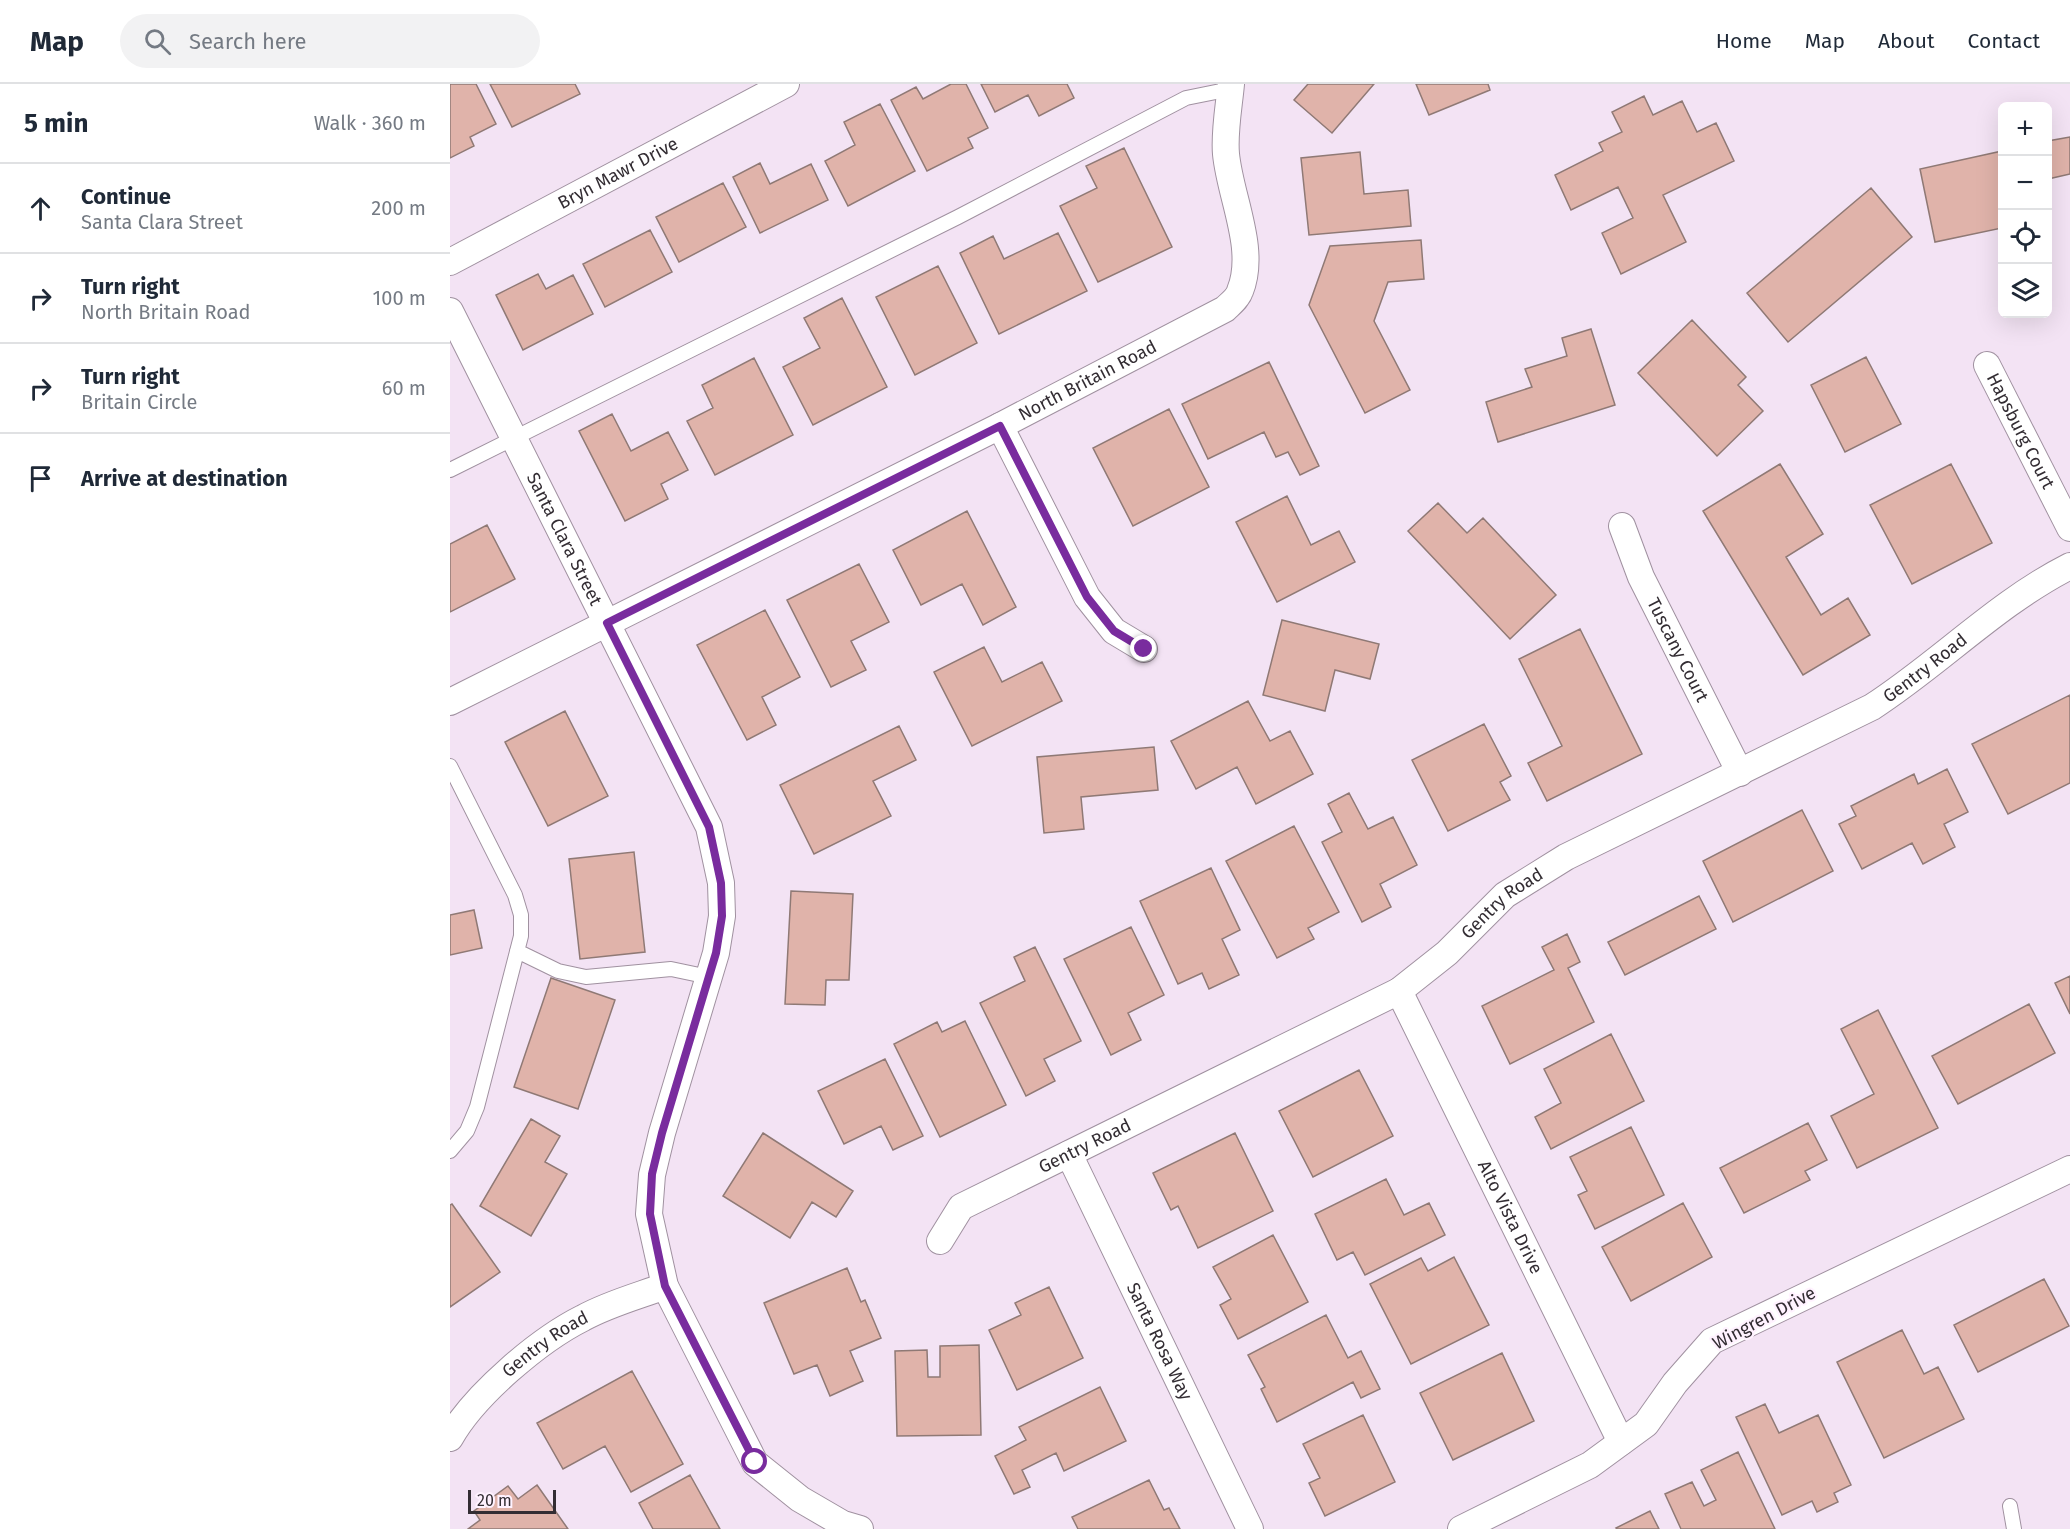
<!DOCTYPE html>
<meta charset="utf-8">
<style>
:root{--surface:#fff;--page:#f2f2f3;--text:#1f2937;--muted:#747a83;--line:#e0e1e3}
body{margin:0;font-family:"Fira Sans",sans-serif;background:var(--page);color:var(--text)}
.controls{position:absolute;right:18px;top:18px;display:grid;overflow:hidden;border-radius:9px;box-shadow:0 6px 24px #0002}
.controls button{width:54px;height:54px;display:grid;place-items:center;padding:0;border:0;border-bottom:2px solid var(--line);background:var(--surface);color:var(--text);font:30px sans-serif}
.scale{position:absolute;left:18px;bottom:15px;width:88px;box-sizing:border-box;padding-left:6px;border:3px solid #332d33;border-top:0;font-size:16px;line-height:21px;white-space:nowrap;color:#332d33;-webkit-text-stroke:4px #fff2ff;paint-order:stroke}
.stop{position:absolute;width:18px;height:18px;margin:-14px;border:4px solid #792c9e;border-radius:50%;background:#fff}
.stop.end{background:#792c9e;border-color:#fff;box-shadow:0 2px 6px #0008}
.list{margin:0;padding:0;list-style:none}
h2{display:flex;justify-content:space-between;align-items:center;height:78px;margin:0;padding:0 24px;font-size:26px}
h2 small{font-size:20px;font-weight:400;color:var(--muted)}
.list li{display:grid;grid-template-columns:39px 1fr auto;gap:18px;align-items:center;box-sizing:border-box;height:90px;padding:0 24px;border-top:2px solid var(--line)}
.list b{display:block;font-size:22px;white-space:nowrap}
.list p{margin:0;font-size:20px;white-space:nowrap;color:var(--muted)}
.list em{font-size:20px;font-style:normal;color:var(--muted)}
.icon{flex:none;width:33px;height:33px;fill:none;stroke:currentColor;stroke-width:2;stroke-linecap:round;stroke-linejoin:round}
.map{position:relative;flex:none;width:1620px;height:1445px;overflow:hidden}
header{display:flex;align-items:center;gap:36px;box-sizing:border-box;height:84px;padding:0 30px;background:var(--surface);border-bottom:2px solid var(--line)}
header strong{font-size:28px}
nav{display:flex;gap:33px;margin-inline-start:auto;font-size:21px}
.search{width:420px;height:54px;background:var(--page);display:flex;align-items:center;gap:15px;box-sizing:border-box;padding:0 21px;border-radius:33px;color:var(--muted);font-size:22px}
main{display:flex}
aside{flex:1;background:var(--surface)}
.map>svg:first-child{display:block}
.building{fill:#e0b3aa;stroke:#8f7975;stroke-width:1.5}
.lines{fill:none;stroke-linecap:round;stroke-linejoin:round}
.service-casing{stroke:#a091a0;stroke-width:16}
.minor-casing{stroke:#a091a0;stroke-width:28}
.service{stroke:#fff;stroke-width:14}
.minor{stroke:#fff;stroke-width:26}
.route{stroke:#792c9e;stroke-width:8}
.labels{text-anchor:middle;stroke-width:4.5;stroke-linejoin:round;paint-order:stroke}
.street-label{font-size:18px;fill:#332d33;stroke:#fff2ff}
</style>
<header>
<strong>Map</strong>
<div class="search"><svg class="icon" aria-label="search" viewBox="0 0 24 24"><circle cx="10" cy="10" r="6"/><path d="M15 15l6 6"/></svg>Search here</div>
<nav><a>Home</a><a>Map</a><a>About</a><a>Contact</a></nav>
</header>
<main>
<aside>
<h2>5 min<small>Walk · 360 m</small></h2>
<ul class="list">
<li><svg class="icon" aria-label="ahead" viewBox="0 0 24 24"><path d="M12 20V5M6 11l6-6 6 6"/></svg><div><b>Continue</b><p>Santa Clara Street</p></div><em>200 m</em></li>
<li><svg class="icon" aria-label="right" viewBox="0 0 24 24"><path d="M7 20v-9h11M14 6l5 5-5 5"/></svg><div><b>Turn right</b><p>North Britain Road</p></div><em>100 m</em></li>
<li><svg class="icon" aria-label="right" viewBox="0 0 24 24"><path d="M7 20v-9h11M14 6l5 5-5 5"/></svg><div><b>Turn right</b><p>Britain Circle</p></div><em>60 m</em></li>
<li><svg class="icon" aria-label="arrive" viewBox="0 0 24 24"><path d="M6 21V4h12l-3 4 3 4H6"/></svg><div><b>Arrive at destination</b></div></li>
</ul>
</aside>
<div class="map">
<svg width="1620" height="1445" viewBox="0 0 1620 1445">
<rect width="100%" height="100%" fill="#f3e3f4"/>
<path class="building" d="M0 0H26L46 40 20 53 24 62 0 74Z
M40 0H125L130 10 62 43Z
M501 0H516L538 44 518 54 523 64 477 87 441 16 466 3 473 15Z
M531 0H617L624 14 589 32 578 11 545 28Z
M858 0H924L882 49 844 16Z
M966 0H1038L1040 6 979 31Z
M1194 12 1203 31 1232 17 1247 48 1266 39 1284 77 1213 111 1236 158 1171 190 1152 149 1183 134 1168 103 1121 126 1105 91 1153 67 1149 59 1172 48 1162 28Z
M430 20 465 87 398 122 375 77 405 61 394 38Z
M1620 53V90L1598 95V57Z
M674 64 722 163 648 198 610 122 647 104 636 82Z
M1552 67V144L1485 158 1470 85Z
M910 68 914 110 958 106 961 142 859 151 851 74Z
M310 79 320 100 361 80 378 116 310 149 283 93Z
M273 99 296 143 229 178 206 133Z
M1421 104 1462 153 1338 258 1297 209Z
M200 146 222 188 155 223 133 180Z
M608 149 637 207 549 250 510 169 543 152 554 175Z
M971 156 974 195 938 198 924 237 960 306 915 329 859 221 880 162Z
M488 182 527 259 465 291 426 213Z
M88 190 96 205 123 191 143 230 73 266 46 211Z
M392 214 437 303 363 341 333 283 370 264 354 234Z
M1242 236 1296 293 1288 301 1313 327 1267 372 1188 289Z
M1141 245 1165 321 1048 358 1036 318 1082 303 1075 285 1117 272 1112 254Z
M1416 273 1451 340 1395 368 1361 301Z
M304 274 343 351 265 391 237 337 263 324 252 301Z
M819 278 869 382 850 391 838 368 826 373 814 348 758 375 732 320Z
M719 325 759 403 683 442 643 364Z
M162 330 181 367 218 348 238 386 211 400 218 415 175 437 129 347Z
M1330 380 1373 450 1336 473 1371 531 1398 514 1420 551 1353 591 1253 427Z
M1501 380 1542 459 1462 500 1420 421Z
M837 412 861 461 889 447 905 478 827 518 786 438Z
M988 419 1017 449 1033 434 1106 511 1060 555 958 447Z
M517 427 566 523 533 541 512 500 471 521 443 466Z
M37 441 65 495 0 528V460Z
M409 480 439 538 401 557 416 586 381 603 337 516Z
M315 526 350 593 312 613 326 641 297 656 247 561Z
M832 536 929 560 920 595 885 586 875 627 813 611Z
M1130 545 1192 670 1097 717 1078 679 1112 662 1069 575Z
M534 563 552 598 592 578 612 617 522 662 484 588Z
M1620 611V699L1558 730 1522 660Z
M798 617 820 657 840 647 863 690 806 720 787 683 746 705 721 657Z
M115 627 158 712 98 742 55 658Z
M1034 640 1061 692 1050 698 1060 716 998 747 962 676Z
M449 642 466 676 423 697 441 732 364 770 330 701Z
M704 663 708 706 631 713 634 745 594 749 587 673Z
M1497 685 1518 728 1494 740 1505 763 1473 780 1462 759 1412 785 1389 740 1406 732 1401 722 1464 690 1468 700Z
M899 709 918 745 943 733 967 781 930 800 941 823 912 838 872 758 892 748 878 720Z
M1352 726 1383 787 1283 838 1253 777Z
M844 742 889 828 858 844 864 855 827 874 776 777Z
M184 768 195 868 130 875 119 775Z
M761 784 790 846 772 855 789 891 759 905 752 889 728 900 690 817Z
M341 807 403 810 399 896H376L375 921 335 920Z
M1249 812 1266 845 1175 891 1158 858Z
M24 826 32 864 0 871V831Z
M681 843 714 911 678 929 691 956 661 971 614 875Z
M1117 850 1130 878 1118 884 1144 938 1060 980 1032 922 1104 886 1092 863Z
M585 863 631 957 594 975 605 997 576 1012 530 919 575 897 564 873Z
M1620 892V930L1605 899Z
M101 894 165 916 128 1025 64 1003Z
M1579 920 1605 969 1508 1020 1482 972Z
M1428 926 1488 1044 1407 1084 1381 1032 1424 1010 1391 945Z
M515 937 556 1021 490 1053 444 960 487 938 492 948Z
M1161 950 1194 1017 1101 1065 1085 1033 1111 1019 1094 985Z
M435 975 473 1052 443 1066 431 1042 394 1060 368 1007Z
M909 986 943 1052 863 1093 829 1027Z
M81 1035 110 1052 95 1078 117 1090 81 1152 30 1122Z
M1358 1039 1377 1076 1355 1087 1360 1096 1294 1129 1270 1084Z
M1181 1043 1214 1111 1145 1145 1128 1111 1137 1107 1120 1073Z
M313 1049 403 1107 386 1133 362 1118 340 1154 273 1112Z
M785 1049 823 1127 748 1164 728 1122 721 1126 703 1089Z
M936 1095 954 1131 979 1119 995 1151 915 1191 903 1168 887 1176 865 1130Z
M1233 1119 1262 1173 1181 1217 1152 1163Z
M2 1120 50 1188 0 1223V1121Z
M823 1151 858 1218 788 1255 770 1221 781 1215 763 1183Z
M1004 1173 1039 1241 961 1280 920 1200 971 1174 978 1187Z
M397 1184 411 1218 415 1216 431 1254 400 1267 413 1297 380 1312 367 1281 344 1290 314 1219Z
M1594 1195 1619 1242 1528 1288 1504 1241Z
M599 1203 633 1274 567 1306 539 1246 571 1231 565 1219Z
M876 1231 898 1274 911 1267 930 1305 911 1314 903 1298 827 1338 811 1305 815 1303 798 1271Z
M1452 1246 1474 1290 1488 1283 1514 1335 1434 1374 1387 1278Z
M529 1261 531 1351 447 1352 445 1267 477 1266 478 1293H490V1262Z
M1052 1269 1084 1337 1003 1376 970 1309Z
M182 1287 233 1380 181 1408 155 1362 113 1385 87 1339Z
M650 1303 676 1357 614 1387 606 1369 572 1386 580 1403 564 1410 545 1372 576 1356 569 1343Z
M1315 1320 1329 1349 1368 1331 1401 1401 1384 1409 1388 1418 1367 1428 1362 1417 1332 1431 1286 1333Z
M913 1331 945 1398 875 1432 859 1399 870 1394 853 1360Z
M1288 1368 1325 1445H1231L1215 1410 1242 1398 1254 1422 1266 1416 1251 1386Z
M240 1391 270 1445H203L189 1419Z
M699 1396 714 1426 719 1424 730 1445H628L622 1433Z
M87 1401 118 1445H18L30 1436 24 1427 58 1402 68 1415Z
M1200 1427 1209 1445H1167L1166 1444Z"/>
<g class="lines">
<g class="service-casing">
<path id="service" d="M0 386 508 133 736 14 781 5
M0 682 65 811 71 831V852L27 1023 17 1047 0 1067
M67 867 108 887 136 893 221 885 259 893
M1560 1422 1564 1445"/>
</g>
<g class="minor-casing">
<g id="minor">
<path id="s1" d="M0 178 336 0"/>
<path id="s2" d="M0 227 259 743 271 799 272 832 266 869 212 1049 202 1091 199 1130 215 1202 305 1379 350 1415 393 1440 410 1445"/>
<path id="s3" d="M1537 281 1620 444"/>
<path d="M550 342 637 513 664 547 694 565"/>
<path id="s4" d="M1172 442 1191 493 1290 689"/>
<path id="s5" d="M0 618 550 342 775 225C780 220 788 214 790 207 807 165 780 113 776 70 774 48 779 22 781 0"/>
<path id="s6" d="M949 907 1171 1358"/>
<path id="s7" d="M619 1070 800 1445"/>
<path id="s8" d="M490 1157 511 1123 949 907 997 869 1055 811 1116 773 1422 623C1490 579 1547 519 1620 482"/>
<path id="s9" d="M0 1354C24 1311 89 1256 133 1234 158 1220 188 1212 215 1202"/>
<path d="M1011 1445 1140 1381 1196 1340 1225 1299 1262 1257 1620 1085"/>
</g>
</g>
<use href="#service" class="service"/>
<use href="#minor" class="minor"/>
</g>
<g class="lines">
<path class="route" d="M305 1378 215 1202 200 1130 202 1090 212 1049 266 869 272 832 271 799 259 743 157 539 550 342 637 513 664 547 694 565"/>
</g>
<g class="labels">
<g class="street-label">
<text dy="6" stroke="none"><textPath href="#s1" startOffset="190">Bryn Mawr Drive</textPath></text>
<text dy="6" stroke="none"><textPath href="#s5" startOffset="714">North Britain Road</textPath></text>
<text dy="6" stroke="none"><textPath href="#s3" startOffset="74">Hapsburg Court</textPath></text>
<text dy="6" stroke="none"><textPath href="#s2" startOffset="255">Santa Clara Street</textPath></text>
<text dy="6" stroke="none"><textPath href="#s4" startOffset="136">Tuscany Court</textPath></text>
<text dy="6" stroke="none"><textPath href="#s8" startOffset="1150">Gentry Road</textPath></text>
<text dy="6" stroke="none"><textPath href="#s8" startOffset="664">Gentry Road</textPath></text>
<text dy="6" stroke="none"><textPath href="#s8" startOffset="178">Gentry Road</textPath></text>
<text dy="6" stroke="none"><textPath href="#s6" startOffset="252">Alto Vista Drive</textPath></text>
<text transform="translate(1314 1234) rotate(-28)" y="6">Wingren Drive</text>
<text dy="6" stroke="none"><textPath href="#s7" startOffset="208">Santa Rosa Way</textPath></text>
<text dy="6" stroke="none"><textPath href="#s9" startOffset="135">Gentry Road</textPath></text>
</g>
</g>
</svg>
<div class="controls">
<button>+</button>
<button>−</button>
<button><svg class="icon" aria-label="locate" viewBox="0 0 24 24"><circle cx="12" cy="12" r="6"/><path d="M12 2v4M12 18v4M2 12h4M18 12h4"/></svg></button>
<button><svg class="icon" aria-label="layers" viewBox="0 0 24 24"><path d="M12 4l9 5-9 5-9-5zM3 14l9 5 9-5"/></svg></button>
</div>
<div class="scale">20 m</div>
<div class="stop" style="left:305px;top:1378px"></div>
<div class="stop end" style="left:694px;top:565px"></div>
</div>
</main>
